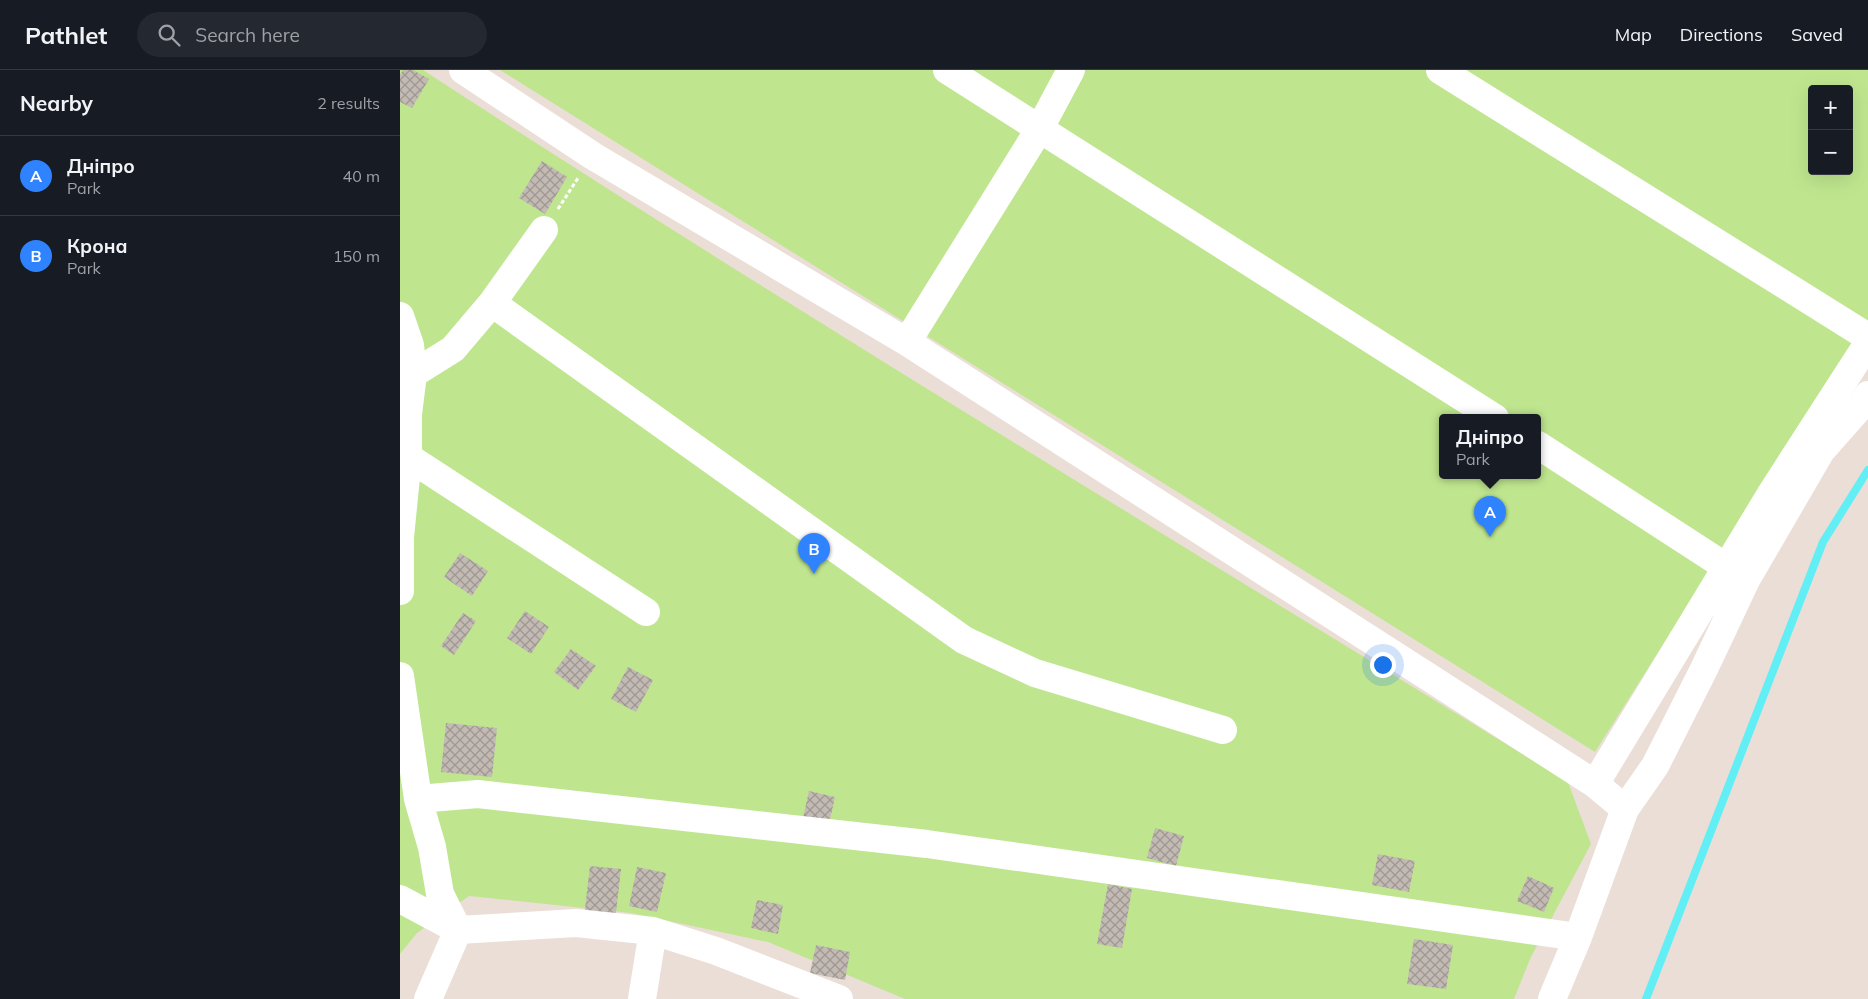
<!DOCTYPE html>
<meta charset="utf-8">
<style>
:root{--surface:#171b24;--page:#242831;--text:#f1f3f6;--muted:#9ea1a6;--line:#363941;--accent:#3083ff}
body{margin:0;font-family:Mulish,sans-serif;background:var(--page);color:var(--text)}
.controls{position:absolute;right:15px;top:15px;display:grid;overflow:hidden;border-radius:5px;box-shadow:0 5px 20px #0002}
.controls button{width:45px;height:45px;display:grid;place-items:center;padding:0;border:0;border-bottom:1px solid var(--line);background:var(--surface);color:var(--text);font:25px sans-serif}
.you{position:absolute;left:982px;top:594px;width:18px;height:18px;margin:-12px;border:4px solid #fff;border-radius:50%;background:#1a73e8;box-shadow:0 0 0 8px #1a73e833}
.badge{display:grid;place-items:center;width:32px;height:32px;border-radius:50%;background:var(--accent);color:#fff;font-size:16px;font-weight:700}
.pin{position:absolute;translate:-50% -41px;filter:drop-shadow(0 1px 2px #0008)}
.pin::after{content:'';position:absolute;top:26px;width:18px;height:15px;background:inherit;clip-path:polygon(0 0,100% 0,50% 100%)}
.popup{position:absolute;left:1039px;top:344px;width:102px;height:65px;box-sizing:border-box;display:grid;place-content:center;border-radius:5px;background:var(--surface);filter:drop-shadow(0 1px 4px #0005);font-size:16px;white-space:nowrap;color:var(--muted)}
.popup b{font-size:19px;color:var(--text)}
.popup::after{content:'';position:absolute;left:50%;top:100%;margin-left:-10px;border:10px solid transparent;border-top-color:var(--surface)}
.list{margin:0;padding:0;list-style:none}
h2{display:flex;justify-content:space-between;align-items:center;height:65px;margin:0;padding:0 20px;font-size:21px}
h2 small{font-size:16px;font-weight:400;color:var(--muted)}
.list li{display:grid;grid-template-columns:32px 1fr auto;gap:15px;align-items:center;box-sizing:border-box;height:80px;padding:0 20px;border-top:1px solid var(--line)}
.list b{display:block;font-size:19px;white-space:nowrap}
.list p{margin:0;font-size:16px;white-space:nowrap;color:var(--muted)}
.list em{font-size:16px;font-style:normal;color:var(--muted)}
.icon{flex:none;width:28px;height:28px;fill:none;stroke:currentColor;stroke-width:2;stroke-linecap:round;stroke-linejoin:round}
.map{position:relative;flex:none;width:1468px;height:929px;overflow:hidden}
header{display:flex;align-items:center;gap:30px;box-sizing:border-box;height:70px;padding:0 25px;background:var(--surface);border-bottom:1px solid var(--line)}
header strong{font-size:24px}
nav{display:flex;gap:28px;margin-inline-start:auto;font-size:18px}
.search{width:350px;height:45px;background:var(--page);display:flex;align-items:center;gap:12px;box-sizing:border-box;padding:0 18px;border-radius:28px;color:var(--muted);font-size:19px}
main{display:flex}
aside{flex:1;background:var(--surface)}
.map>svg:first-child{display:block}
.grass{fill:#bfe68f;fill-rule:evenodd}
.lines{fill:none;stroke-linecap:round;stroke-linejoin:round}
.stream{stroke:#62eef5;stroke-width:8}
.building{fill:url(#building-cross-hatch)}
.path{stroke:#fff;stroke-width:3;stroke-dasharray:4 2.5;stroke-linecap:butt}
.minor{stroke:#fff;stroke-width:28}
</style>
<header>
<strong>Pathlet</strong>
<div class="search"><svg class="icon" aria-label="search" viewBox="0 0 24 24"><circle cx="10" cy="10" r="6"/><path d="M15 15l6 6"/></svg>Search here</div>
<nav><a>Map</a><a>Directions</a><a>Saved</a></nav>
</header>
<main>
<aside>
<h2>Nearby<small>2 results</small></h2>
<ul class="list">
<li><span class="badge">A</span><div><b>Дніпро</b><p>Park</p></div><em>40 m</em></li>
<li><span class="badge">B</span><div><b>Крона</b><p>Park</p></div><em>150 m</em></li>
</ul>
</aside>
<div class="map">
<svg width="1468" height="929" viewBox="0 0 1468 929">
<defs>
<pattern id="building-cross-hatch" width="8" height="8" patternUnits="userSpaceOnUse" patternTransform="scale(1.25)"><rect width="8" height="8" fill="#c2bab3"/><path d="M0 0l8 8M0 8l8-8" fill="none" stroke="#9e9792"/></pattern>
</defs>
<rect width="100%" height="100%" fill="#ebded7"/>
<path class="grass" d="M0 0H23C400 245 785 477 1168 712L1191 774 1130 889 1114 929H505L368 872 231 843 69 826 17 863 0 884Z
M100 0H1468V251L1195 682ZM1412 19H1449V101H1412ZM1042 348H1138V406H1042Z"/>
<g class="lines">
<path class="stream" d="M1246 929 1423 472 1468 400"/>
</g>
<path class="building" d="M3 0H13L29 9 12 38 0 32V5Z
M142 91 167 107 145 144 119 128Z
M60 483 88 501 72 526 44 507Z
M125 541 149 557 131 584 107 568Z
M63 543 76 551 54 585 41 576Z
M171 579 196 596 178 620 154 602Z
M228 597 253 610 236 642 211 629Z
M46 653 97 658 92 707 41 702Z
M409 721 435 727 429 754 403 748Z
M755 758 784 766 776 796 747 788Z
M978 784 1015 791 1009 822 972 815Z
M190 796 221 799 215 851 184 847Z
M237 797 266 803 257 842 229 836Z
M1128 806 1154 818 1144 842 1117 831Z
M708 814 732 819 722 878 697 874Z
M357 830 383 835 378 864 351 858Z
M1014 869 1053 875 1046 919 1007 914Z
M416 875 450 882 445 910 410 903Z"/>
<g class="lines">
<path class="path" d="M158 139 178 108"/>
<path class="minor" d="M63 0 193 86 507 272 1195 714 1225 739
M547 0 1095 348
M1040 0 1468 267
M92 233 564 570 635 603 823 660
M0 246 10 275 13 304 8 344V387L0 467V521
M507 272 640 58 671 0
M13 304 53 279 92 233 144 160
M1138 375 1340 506
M8 387 246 542
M0 606 18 729 32 777 40 824 58 860 28 929
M1195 714 1372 422 1468 273
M18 729 78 724 527 774 1178 867
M0 829 58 860 176 853 253 861 316 881 439 929
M242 929 253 861
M1152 929 1178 867 1225 739 1255 696 1304 599 1346 510 1421 381 1460 337 1468 325"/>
</g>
</svg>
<div class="controls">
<button>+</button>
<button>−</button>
</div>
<div class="you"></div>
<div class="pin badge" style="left:1090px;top:467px">A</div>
<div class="popup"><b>Дніпро</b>Park</div>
<div class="pin badge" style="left:414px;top:504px">B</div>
</div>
</main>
